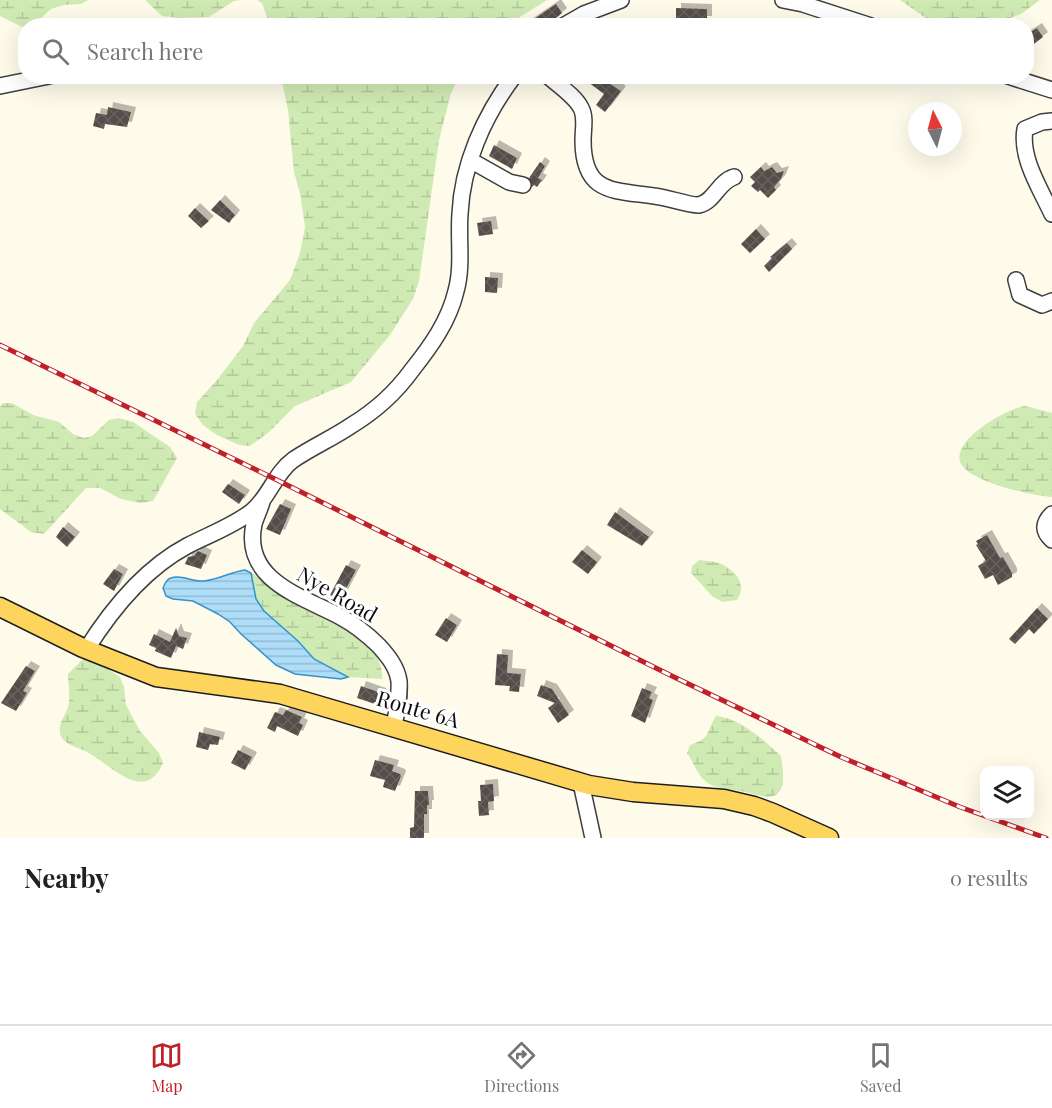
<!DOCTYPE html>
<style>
:root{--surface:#fff;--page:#f2f2f2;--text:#202124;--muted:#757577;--line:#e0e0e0;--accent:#c02029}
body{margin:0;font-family:"Playfair Display",serif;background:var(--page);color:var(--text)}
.controls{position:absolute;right:18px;bottom:18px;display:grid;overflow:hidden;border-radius:12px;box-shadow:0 6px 24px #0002}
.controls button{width:54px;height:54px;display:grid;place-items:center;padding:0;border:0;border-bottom:2px solid var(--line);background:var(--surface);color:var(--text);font:30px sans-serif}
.compass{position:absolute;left:908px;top:102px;width:54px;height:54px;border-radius:50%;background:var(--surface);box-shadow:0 6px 24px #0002;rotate:354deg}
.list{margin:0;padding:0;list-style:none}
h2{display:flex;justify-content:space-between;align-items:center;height:78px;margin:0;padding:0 24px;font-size:26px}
h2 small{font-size:20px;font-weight:400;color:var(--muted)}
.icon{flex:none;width:33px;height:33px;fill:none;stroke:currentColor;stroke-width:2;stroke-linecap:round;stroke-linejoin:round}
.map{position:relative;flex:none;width:1052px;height:838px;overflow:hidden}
.search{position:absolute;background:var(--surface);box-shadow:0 6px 24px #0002;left:18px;right:18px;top:18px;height:66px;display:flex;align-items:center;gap:15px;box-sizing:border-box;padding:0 21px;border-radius:24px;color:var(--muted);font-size:22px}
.sheet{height:186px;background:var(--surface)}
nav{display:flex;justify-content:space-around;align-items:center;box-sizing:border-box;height:84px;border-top:2px solid var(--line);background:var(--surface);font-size:16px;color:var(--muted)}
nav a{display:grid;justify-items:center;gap:3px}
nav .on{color:var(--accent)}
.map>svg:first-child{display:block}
.wetland{fill:url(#wetland-marsh)}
.water{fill:url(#water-rules);stroke:#3393d1;stroke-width:1.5}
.building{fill:url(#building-cross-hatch);filter:url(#shadow)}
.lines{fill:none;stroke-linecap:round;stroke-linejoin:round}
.minor-casing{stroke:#3f3f3f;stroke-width:18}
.major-casing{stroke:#1d1d1d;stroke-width:21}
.minor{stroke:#fff;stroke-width:15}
.major{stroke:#fdd55d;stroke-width:18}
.rail-casing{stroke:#c02029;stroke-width:5}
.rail{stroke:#fff;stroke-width:3;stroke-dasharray:9;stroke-linecap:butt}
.labels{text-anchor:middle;stroke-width:6;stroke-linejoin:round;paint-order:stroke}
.street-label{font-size:21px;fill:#0c0c0c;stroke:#fff}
</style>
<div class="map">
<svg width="1052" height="838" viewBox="0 0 1052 838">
<defs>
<pattern id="wetland-marsh" width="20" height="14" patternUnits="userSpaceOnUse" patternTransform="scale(1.5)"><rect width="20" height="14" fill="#d0eab4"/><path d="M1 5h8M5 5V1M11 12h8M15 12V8" fill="none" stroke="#b1c89a"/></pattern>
<pattern id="water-rules" width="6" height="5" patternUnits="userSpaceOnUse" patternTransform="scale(1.5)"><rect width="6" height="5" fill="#aeddf8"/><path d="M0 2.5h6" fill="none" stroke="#94bcd3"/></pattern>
<pattern id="building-cross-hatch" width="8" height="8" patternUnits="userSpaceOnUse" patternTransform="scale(1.5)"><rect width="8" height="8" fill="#554d48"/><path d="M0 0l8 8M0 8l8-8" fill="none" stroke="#68625e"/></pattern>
<filter id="shadow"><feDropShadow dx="5" dy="-5" stdDeviation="0" flood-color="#0004"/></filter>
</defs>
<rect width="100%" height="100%" fill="#fffbeb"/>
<path class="wetland" d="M0 0H88L81 4 64 5 51 9 39 20 22 27 0 16Z
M145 0H241L234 1 209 17 180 18 162 16Z
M257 0H547L507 25 270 26 262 3Z
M900 0H1040L1021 14 991 25 937 26Z
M281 77H459L451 93 439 140 419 281 413 299 390 335 351 382 295 406 268 433 250 446 239 445 217 435 203 425 195 414 197 402 217 380 243 346 254 323 290 280 300 253 305 227 300 193 294 172 288 110Z
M3 403H12L33 415 59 422 73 434 84 438 92 436 109 420 119 418 133 422 170 447 177 458 153 501 141 503 121 499 100 488H86L44 534 31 532 0 509V406Z
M1025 406 1052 413V497C1032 496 971 482 961 464 949 441 1007 408 1025 406Z
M699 560C705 561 713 561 719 563 735 570 748 583 737 600L722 602 712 596 691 573 692 566Z
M251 573C261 577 277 593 289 600 319 618 386 637 382 679L348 677 314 659 298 641 264 611 256 599Z
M83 659 96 662 120 677 124 687 126 705 140 731 159 753 163 763C145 804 113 767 89 753 79 747 62 745 60 733 58 721 68 713 69 702 70 694 68 683 68 674Z
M716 716C740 718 764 740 781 756 783 770 789 798 766 797 758 796 748 792 739 791 726 788 715 790 704 780 697 774 693 761 687 753L690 745C712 738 706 731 716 716Z"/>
<path class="water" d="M245 570 251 573 256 599 264 611 298 641 314 659 348 677 341 679 295 674 276 665 241 634 230 622 218 614 193 601 173 599 166 596 163 588C165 584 166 579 171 578 182 574 192 582 204 581 218 580 230 572 245 570Z"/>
<path class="building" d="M556 4 562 13 555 19 545 26H524Z
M676 8 707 9V21H676Z
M1037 28 1043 37 1026 50V35Z
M580 76H609L606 81 621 91 605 112 596 105 604 94Z
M108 107 131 112 127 127 105 124 104 129 93 126 96 113 107 115Z
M494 145 517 158 512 169 489 156Z
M540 162 545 166 538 178 542 180 537 187 534 185 532 187 529 178Z
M761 167 764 171 772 167 777 173 784 171 781 179 774 187 776 190 768 198 760 190 758 192 751 186 755 182 750 177Z
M220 200 235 215 229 223 211 210Z
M195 208 209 221 201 228 188 216Z
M491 221 493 234 479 236 477 223Z
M756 229 765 239 750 253 741 244Z
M787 243 792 249 769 272 764 266 772 258 770 257Z
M485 277 498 278 497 293 485 292Z
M228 484 245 495 239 504 222 492Z
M280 504 291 509 280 535 266 529Z
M615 512 649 537 642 546 607 525Z
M63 527 75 537 67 547 56 537Z
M987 535 1000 558 1003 557 1012 573V577L998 585 993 575 985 579 978 566 986 561 976 545 978 544 976 541Z
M582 550 597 562 588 574 572 562Z
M198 551 207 555 201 569 185 564 188 557 194 556Z
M346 565 356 570 340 600 330 595Z
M114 569 123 574 114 591 103 584Z
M1037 608 1048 619 1034 634 1029 629 1015 644 1009 639Z
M446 618 457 625 447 642 435 635Z
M176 628 179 636 187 638 183 649 176 646 171 658 155 651 156 648 149 645 154 634 170 642Z
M497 654 508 655 507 673 521 674 519 692 509 691 510 686 495 685Z
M26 666 35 671 23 691 27 693 16 711 1 703Z
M541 685 552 689 569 715 558 723 548 708 555 703 537 696Z
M361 686 381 693 380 697 387 699 384 707 357 698Z
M642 688 652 692 649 698 653 700 645 723 631 716Z
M286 710 302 717 299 723 303 725 298 736 277 726 275 732 267 728 275 712 283 715Z
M199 732 220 737 218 745 210 744 208 750 196 747Z
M238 750 252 757 245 770 231 763Z
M375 760 394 765 392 771 400 774 401 776 395 791 383 787 385 780 370 776Z
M493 784 494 801 488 802 489 815 479 816 478 801H481L480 785Z
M415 791H428L429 805H427V814H424V838H410V828L414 827Z"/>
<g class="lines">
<g class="minor-casing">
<path id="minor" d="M783 0 803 4 871 26
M563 26 584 14 621 0
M548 76C558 85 575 96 581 108 586 117 583 130 583 140 583 194 613 190 654 196 666 197 691 206 699 205 715 201 718 182 734 177
M1008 76 1052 90
M0 86 49 76
M1052 121 1042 122 1025 129C1020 158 1040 188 1052 214
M470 160 509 182 523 185
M1016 280 1020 295 1042 305 1052 301
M262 502C260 509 256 517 254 524 242 580 301 596 339 616 354 624 367 634 379 646 388 656 397 667 399 681 400 696 397 711 394 726
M1052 514C1043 523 1042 531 1052 540
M86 650C111 610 144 569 187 546 208 535 231 527 251 512 269 498 275 473 293 460 312 447 333 438 352 425 375 411 396 392 412 370 431 346 449 321 456 291 463 266 458 240 460 214 462 165 484 116 514 76
M581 783 593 838"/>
</g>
<g class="major-casing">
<path id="major" d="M0 607 83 648 156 677 280 694 589 785 633 792 724 799 754 806 773 813 829 838"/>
</g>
<use href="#minor" class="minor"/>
<use href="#major" class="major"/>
<g class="rail-casing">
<path id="rail" d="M0 345 277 480 674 677 841 757 960 807 1046 838"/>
</g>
<use href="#rail" class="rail"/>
</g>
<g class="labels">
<g class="street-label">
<text transform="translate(337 595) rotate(30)" y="7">Nye Road</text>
<text transform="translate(418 710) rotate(16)" y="7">Route 6A</text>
</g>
</g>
</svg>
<div class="controls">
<button><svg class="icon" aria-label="layers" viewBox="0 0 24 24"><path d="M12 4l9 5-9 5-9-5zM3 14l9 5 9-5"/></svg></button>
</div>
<svg class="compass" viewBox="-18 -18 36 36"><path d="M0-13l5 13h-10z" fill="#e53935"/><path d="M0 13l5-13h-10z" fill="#757577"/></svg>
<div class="search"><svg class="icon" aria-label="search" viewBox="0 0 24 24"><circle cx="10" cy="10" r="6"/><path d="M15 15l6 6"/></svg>Search here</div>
</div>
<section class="sheet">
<h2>Nearby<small>0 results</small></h2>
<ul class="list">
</ul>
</section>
<nav>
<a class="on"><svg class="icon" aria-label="map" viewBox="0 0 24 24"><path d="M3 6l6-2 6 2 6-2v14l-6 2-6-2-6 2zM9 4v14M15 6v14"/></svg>Map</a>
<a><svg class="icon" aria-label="directions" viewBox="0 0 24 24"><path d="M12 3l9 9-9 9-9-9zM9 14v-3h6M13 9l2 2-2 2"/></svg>Directions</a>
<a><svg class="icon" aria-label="saved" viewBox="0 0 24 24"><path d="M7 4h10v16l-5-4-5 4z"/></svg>Saved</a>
</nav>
